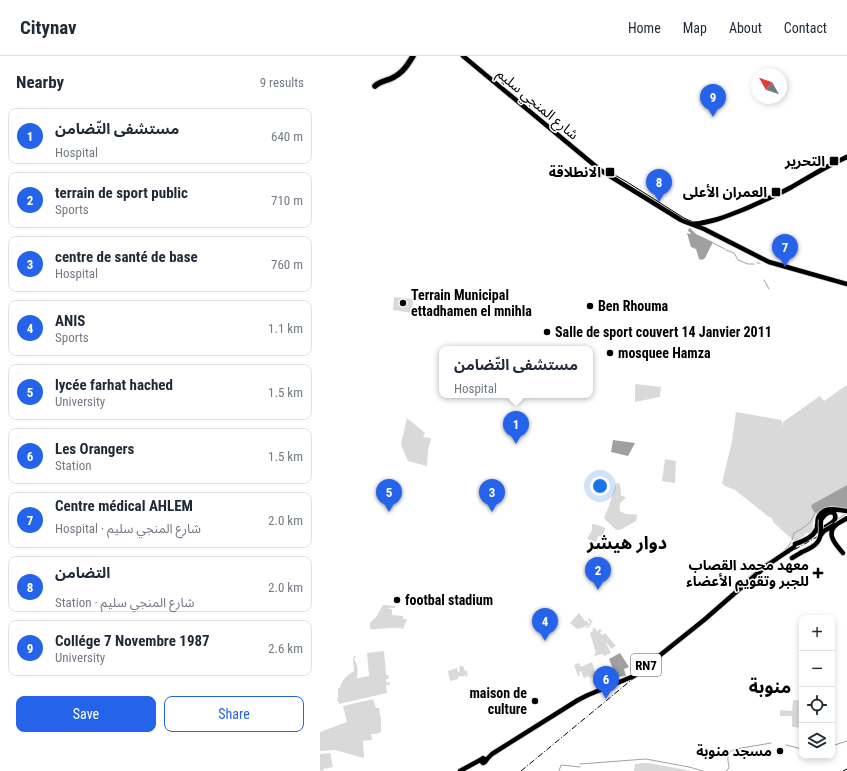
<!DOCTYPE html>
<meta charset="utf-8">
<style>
:root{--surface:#fff;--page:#f6f6f7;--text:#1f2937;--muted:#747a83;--line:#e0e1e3;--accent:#2563eb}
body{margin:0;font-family:"Roboto Condensed","Noto Sans Arabic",sans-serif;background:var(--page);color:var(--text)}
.controls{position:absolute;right:12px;bottom:12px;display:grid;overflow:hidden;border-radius:8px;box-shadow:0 2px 6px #0003}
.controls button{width:36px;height:36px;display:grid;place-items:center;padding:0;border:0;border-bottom:1px solid var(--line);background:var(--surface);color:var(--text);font:20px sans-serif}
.compass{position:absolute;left:431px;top:12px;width:36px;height:36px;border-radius:50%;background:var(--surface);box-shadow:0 2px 6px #0003;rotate:310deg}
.you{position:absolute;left:280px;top:430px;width:14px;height:14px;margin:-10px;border:3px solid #fff;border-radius:50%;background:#1a73e8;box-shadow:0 0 0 6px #1a73e833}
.badge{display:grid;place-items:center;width:26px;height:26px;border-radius:50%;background:var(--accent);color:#fff;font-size:13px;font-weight:700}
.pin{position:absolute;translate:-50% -33px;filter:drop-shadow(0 1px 2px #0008)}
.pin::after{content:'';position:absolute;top:21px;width:14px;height:12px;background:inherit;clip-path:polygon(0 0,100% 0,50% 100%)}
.popup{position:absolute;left:119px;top:290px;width:154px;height:52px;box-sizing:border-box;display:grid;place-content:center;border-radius:8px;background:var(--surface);filter:drop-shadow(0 1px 3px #0005);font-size:13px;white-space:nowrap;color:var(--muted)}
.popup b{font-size:15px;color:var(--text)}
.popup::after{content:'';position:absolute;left:50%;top:100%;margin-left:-8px;border:8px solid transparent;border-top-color:var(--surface)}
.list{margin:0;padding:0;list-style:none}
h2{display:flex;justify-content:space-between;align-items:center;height:52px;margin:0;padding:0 16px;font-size:17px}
h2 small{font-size:13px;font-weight:400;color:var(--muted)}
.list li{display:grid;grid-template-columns:26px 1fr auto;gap:12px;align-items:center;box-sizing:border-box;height:56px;margin:0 8px 8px;padding:0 8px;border:1px solid var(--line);border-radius:8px}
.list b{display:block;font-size:15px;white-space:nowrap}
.list p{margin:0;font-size:13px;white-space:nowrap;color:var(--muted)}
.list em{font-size:13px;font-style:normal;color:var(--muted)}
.actions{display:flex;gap:8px;padding:12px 16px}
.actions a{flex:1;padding:9px 0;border:1px solid var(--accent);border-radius:8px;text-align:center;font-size:14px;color:var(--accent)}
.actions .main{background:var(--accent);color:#fff}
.icon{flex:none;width:22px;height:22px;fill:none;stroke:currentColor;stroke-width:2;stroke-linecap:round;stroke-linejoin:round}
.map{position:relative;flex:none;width:527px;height:715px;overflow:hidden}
header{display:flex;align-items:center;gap:24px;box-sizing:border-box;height:56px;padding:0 20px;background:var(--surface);border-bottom:1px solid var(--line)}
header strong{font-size:19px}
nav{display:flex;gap:22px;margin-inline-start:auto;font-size:14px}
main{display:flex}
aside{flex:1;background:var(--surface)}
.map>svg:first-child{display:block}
.green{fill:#d9d9d9}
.water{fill:#a0a0a0}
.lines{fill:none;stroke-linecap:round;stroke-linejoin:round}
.stream{stroke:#a0a0a0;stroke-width:1}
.major-casing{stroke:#dbdbdb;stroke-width:6}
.highway-casing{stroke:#dbdbdb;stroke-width:8}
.major{stroke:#000;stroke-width:4.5}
.highway{stroke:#000;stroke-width:5.5}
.tram{stroke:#000;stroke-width:1}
.rail{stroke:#000;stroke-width:1;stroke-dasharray:6 2 1 2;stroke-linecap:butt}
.major-bridge-casing{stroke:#dbdbdb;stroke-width:6;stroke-linecap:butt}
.major-bridge{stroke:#000;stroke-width:4.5}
.poi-dot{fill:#000;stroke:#fff;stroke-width:1.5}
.labels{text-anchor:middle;stroke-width:3;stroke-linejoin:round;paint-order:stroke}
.shield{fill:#fff;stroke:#4c4c4c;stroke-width:1}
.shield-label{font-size:13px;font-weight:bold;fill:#000}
.street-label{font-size:14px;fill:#000;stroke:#fff}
.poi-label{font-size:14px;font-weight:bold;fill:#000;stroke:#fff;text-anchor:end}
.district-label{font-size:18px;font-weight:bold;fill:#000;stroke:#fff}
</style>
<header>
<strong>Citynav</strong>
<nav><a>Home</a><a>Map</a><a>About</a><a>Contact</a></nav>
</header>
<main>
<aside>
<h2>Nearby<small>9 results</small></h2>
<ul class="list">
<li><span class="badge">1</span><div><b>مستشفى التّضامن</b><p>Hospital</p></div><em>640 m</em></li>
<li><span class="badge">2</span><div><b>terrain de sport public</b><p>Sports</p></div><em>710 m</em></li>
<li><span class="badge">3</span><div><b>centre de santé de base</b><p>Hospital</p></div><em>760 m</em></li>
<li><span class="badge">4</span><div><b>ANIS</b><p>Sports</p></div><em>1.1 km</em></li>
<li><span class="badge">5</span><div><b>lycée farhat hached</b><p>University</p></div><em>1.5 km</em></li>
<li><span class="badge">6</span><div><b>Les Orangers</b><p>Station</p></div><em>1.5 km</em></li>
<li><span class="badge">7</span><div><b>Centre médical AHLEM</b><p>Hospital · شارع المنجي سليم</p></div><em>2.0 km</em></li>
<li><span class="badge">8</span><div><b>التضامن</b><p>Station · شارع المنجي سليم</p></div><em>2.0 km</em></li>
<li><span class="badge">9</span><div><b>Collége 7 Novembre 1987</b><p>University</p></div><em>2.6 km</em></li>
</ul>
<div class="actions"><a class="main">Save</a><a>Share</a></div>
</aside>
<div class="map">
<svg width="527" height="715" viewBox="0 0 527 715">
<rect width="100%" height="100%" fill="#fff"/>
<path class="green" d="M74 241 93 243 92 257 73 254Z
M316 328 341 331 340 341 315 346V330Z
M527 329V453C512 451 505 449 494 461L492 475 489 478 488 476 485 478V479L476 485H474L454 467 451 461H449L415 434 405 430 402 427 412 385 416 356 461 364 462 365V372L463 366 500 340 504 345Z
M87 362 105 377 103 381 110 382 111 383 108 394 107 410 88 405 82 391 81 388Z
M345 403 356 405 355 427 342 425Z
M296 427 300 428 301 438V440H303L306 442C300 446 299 448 300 455 307 460 310 457 318 459L317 460 316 465 300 474H296L284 462 289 450Z
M272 468 278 469 285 472 283 481 278 480 276 486 267 483 272 474Z
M63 549 75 550V552H69V553H72V559L83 560V563H87L83 573C73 570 61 574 50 573V567L56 561Z
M259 557 265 565H267L269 568 270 567 268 563 269 562 273 566 271 567V569H269L270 571 267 572 266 571 268 570V569L259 573 258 572H257L258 574 250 567Z
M276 572V575L279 574V573L282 574 280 577 283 579 285 577 296 590 291 593 287 587H286L291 597 287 599 284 600 282 598 275 600 274 598 276 597 270 577 273 575 272 573Z
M64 595 66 619H68L69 623H66V626H69L70 629H66L67 637 19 648V646H18L17 644 18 643V632H20C21 624 28 619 34 615L33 603 34 600H36L34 603C38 608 38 615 37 622H38L49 620 47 597Z
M272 606 276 618H275V621L270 622 269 620 264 622 261 615 259 616 260 619 258 620 254 609 259 607 261 611Z
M140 610 141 611V610H143L145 615H147L148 619H147V621H146L145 619 142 621 141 620 138 621V623L130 625 128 615 137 612 138 616 140 615 139 611Z
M53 643 56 652H59L61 664V676L56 678H51L52 684 43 685 44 702 15 694 0 695V676L27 666 23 650Z
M473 644 482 645V672L472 671V660H460V654L472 655Z
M10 697 11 698V702L13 711 3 713 4 715H0V698Z
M323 707H328L372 715H314L315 708Z"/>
<path class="water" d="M369 172H370L376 178 393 186 385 202 382 204 379 203 376 193 371 191 367 177 370 178 371 177 368 175Z
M293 384 315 387 308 400 291 396Z
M527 429V453C515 451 507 448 497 457L494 456 491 450 493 448Z
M300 597 309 611 304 613 306 620 296 621 289 603Z"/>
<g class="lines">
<path class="stream" d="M393 187 405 193
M406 194 414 197 418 204 428 208H434
M437 207H440
M444 224 449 233
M518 463 527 457
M472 484 474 477C485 471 490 469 495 457
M465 493 468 491 471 486
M414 533 448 505
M466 689 482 693
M512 690 527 685
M260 708 326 703 369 711 383 715
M239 715 241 709 260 711
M406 715 409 712C408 703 405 696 416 693L451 687"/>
<g class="major-casing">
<path id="major" d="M143 0 279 113
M280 114 361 164
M363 165 384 173 449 206 527 228
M375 168C392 167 409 159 425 153 440 146 455 140 470 132 489 121 507 110 527 101
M499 475C505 470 520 466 514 457 508 454 504 459 501 464
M475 488C481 486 493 481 496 474 498 471 497 466 498 462 503 449 517 454 527 455
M472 502 482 496
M166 704 163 702 162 703 161 705 163 707 165 706 168 702 172 698 258 644 268 639 314 620 384 564 446 510 474 491
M140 715 162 703"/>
</g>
<g class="highway-casing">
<path id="highway" d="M55 30C59 26 65 25 70 23 82 18 87 10 93 0"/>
</g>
<use href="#major" class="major"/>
<use href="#highway" class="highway"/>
<path class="tram" d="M286 114 307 126 364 162 373 166H377L404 160 442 144 472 129 499 113 527 99
M523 715 527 713"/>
<path class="rail" d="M201 715 452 508 463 500 527 464"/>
<g class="major-bridge-casing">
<path id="major-bridge" d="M501 479 504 475 514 469
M482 496C489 493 498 489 500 481 502 476 500 470 501 464
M523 497C517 490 505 478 516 469 519 466 523 465 527 462"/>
</g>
<use href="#major-bridge" class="major-bridge"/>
</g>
<g class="poi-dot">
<rect x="509" y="100" width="10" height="10" rx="2"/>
<rect x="285" y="111" width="10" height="10" rx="2"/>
<rect x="451" y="131" width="10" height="10" rx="2"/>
<circle cx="83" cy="247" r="4"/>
<circle cx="270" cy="250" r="4"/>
<circle cx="227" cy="276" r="4"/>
<circle cx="290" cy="297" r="4"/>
<path d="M496 511h4v4h4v4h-4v4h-4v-4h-4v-4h4z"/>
<circle cx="77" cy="544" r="4"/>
<circle cx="215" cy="645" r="4"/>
<circle cx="460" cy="695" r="4"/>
</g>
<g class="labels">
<rect class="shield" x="311" y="598" width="30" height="22" rx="3"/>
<g class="shield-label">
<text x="326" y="614">RN7</text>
</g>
<g class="street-label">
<text transform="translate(218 48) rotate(40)" y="5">شارع المنجي سليم</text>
</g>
<g class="poi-label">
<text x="505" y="110">التحرير</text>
<text x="281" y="121">الانطلاقة</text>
<text x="447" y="141">العمران الأعلى</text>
<text x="91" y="244" text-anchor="start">Terrain Municipal<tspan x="91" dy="16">ettadhamen el mnihla</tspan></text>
<text x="278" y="255" text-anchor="start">Ben Rhouma</text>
<text x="235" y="281" text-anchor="start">Salle de sport couvert 14 Janvier 2011</text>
<text x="298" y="302" text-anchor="start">mosquee Hamza</text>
<text x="489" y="514">معهد محمد القصاب<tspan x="489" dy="16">للجبر وتقويم الأعضاء</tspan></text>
<text x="85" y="549" text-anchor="start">footbal stadium</text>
<text x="207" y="642">maison de<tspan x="207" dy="16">culture</tspan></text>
<text x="452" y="700">مسجد منوبة</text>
</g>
<g class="district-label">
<text x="307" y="493">دوار هيشر</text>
<text x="450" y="637">منوبة</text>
</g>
</g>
</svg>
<div class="controls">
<button>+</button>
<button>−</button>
<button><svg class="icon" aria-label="locate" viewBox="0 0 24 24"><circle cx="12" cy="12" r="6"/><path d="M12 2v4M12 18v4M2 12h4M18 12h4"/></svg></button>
<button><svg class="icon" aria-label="layers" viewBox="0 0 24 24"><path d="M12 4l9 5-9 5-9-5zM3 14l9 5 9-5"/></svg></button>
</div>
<svg class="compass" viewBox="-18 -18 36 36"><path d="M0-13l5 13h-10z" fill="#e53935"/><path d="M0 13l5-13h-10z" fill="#747a83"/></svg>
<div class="you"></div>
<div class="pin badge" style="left:196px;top:388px">1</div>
<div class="popup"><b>مستشفى التّضامن</b>Hospital</div>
<div class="pin badge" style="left:278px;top:534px">2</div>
<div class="pin badge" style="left:172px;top:456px">3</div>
<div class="pin badge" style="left:225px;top:585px">4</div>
<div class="pin badge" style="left:69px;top:456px">5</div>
<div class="pin badge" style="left:286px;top:643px">6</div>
<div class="pin badge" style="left:465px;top:211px">7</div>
<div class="pin badge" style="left:339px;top:146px">8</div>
<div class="pin badge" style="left:393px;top:61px">9</div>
</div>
</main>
